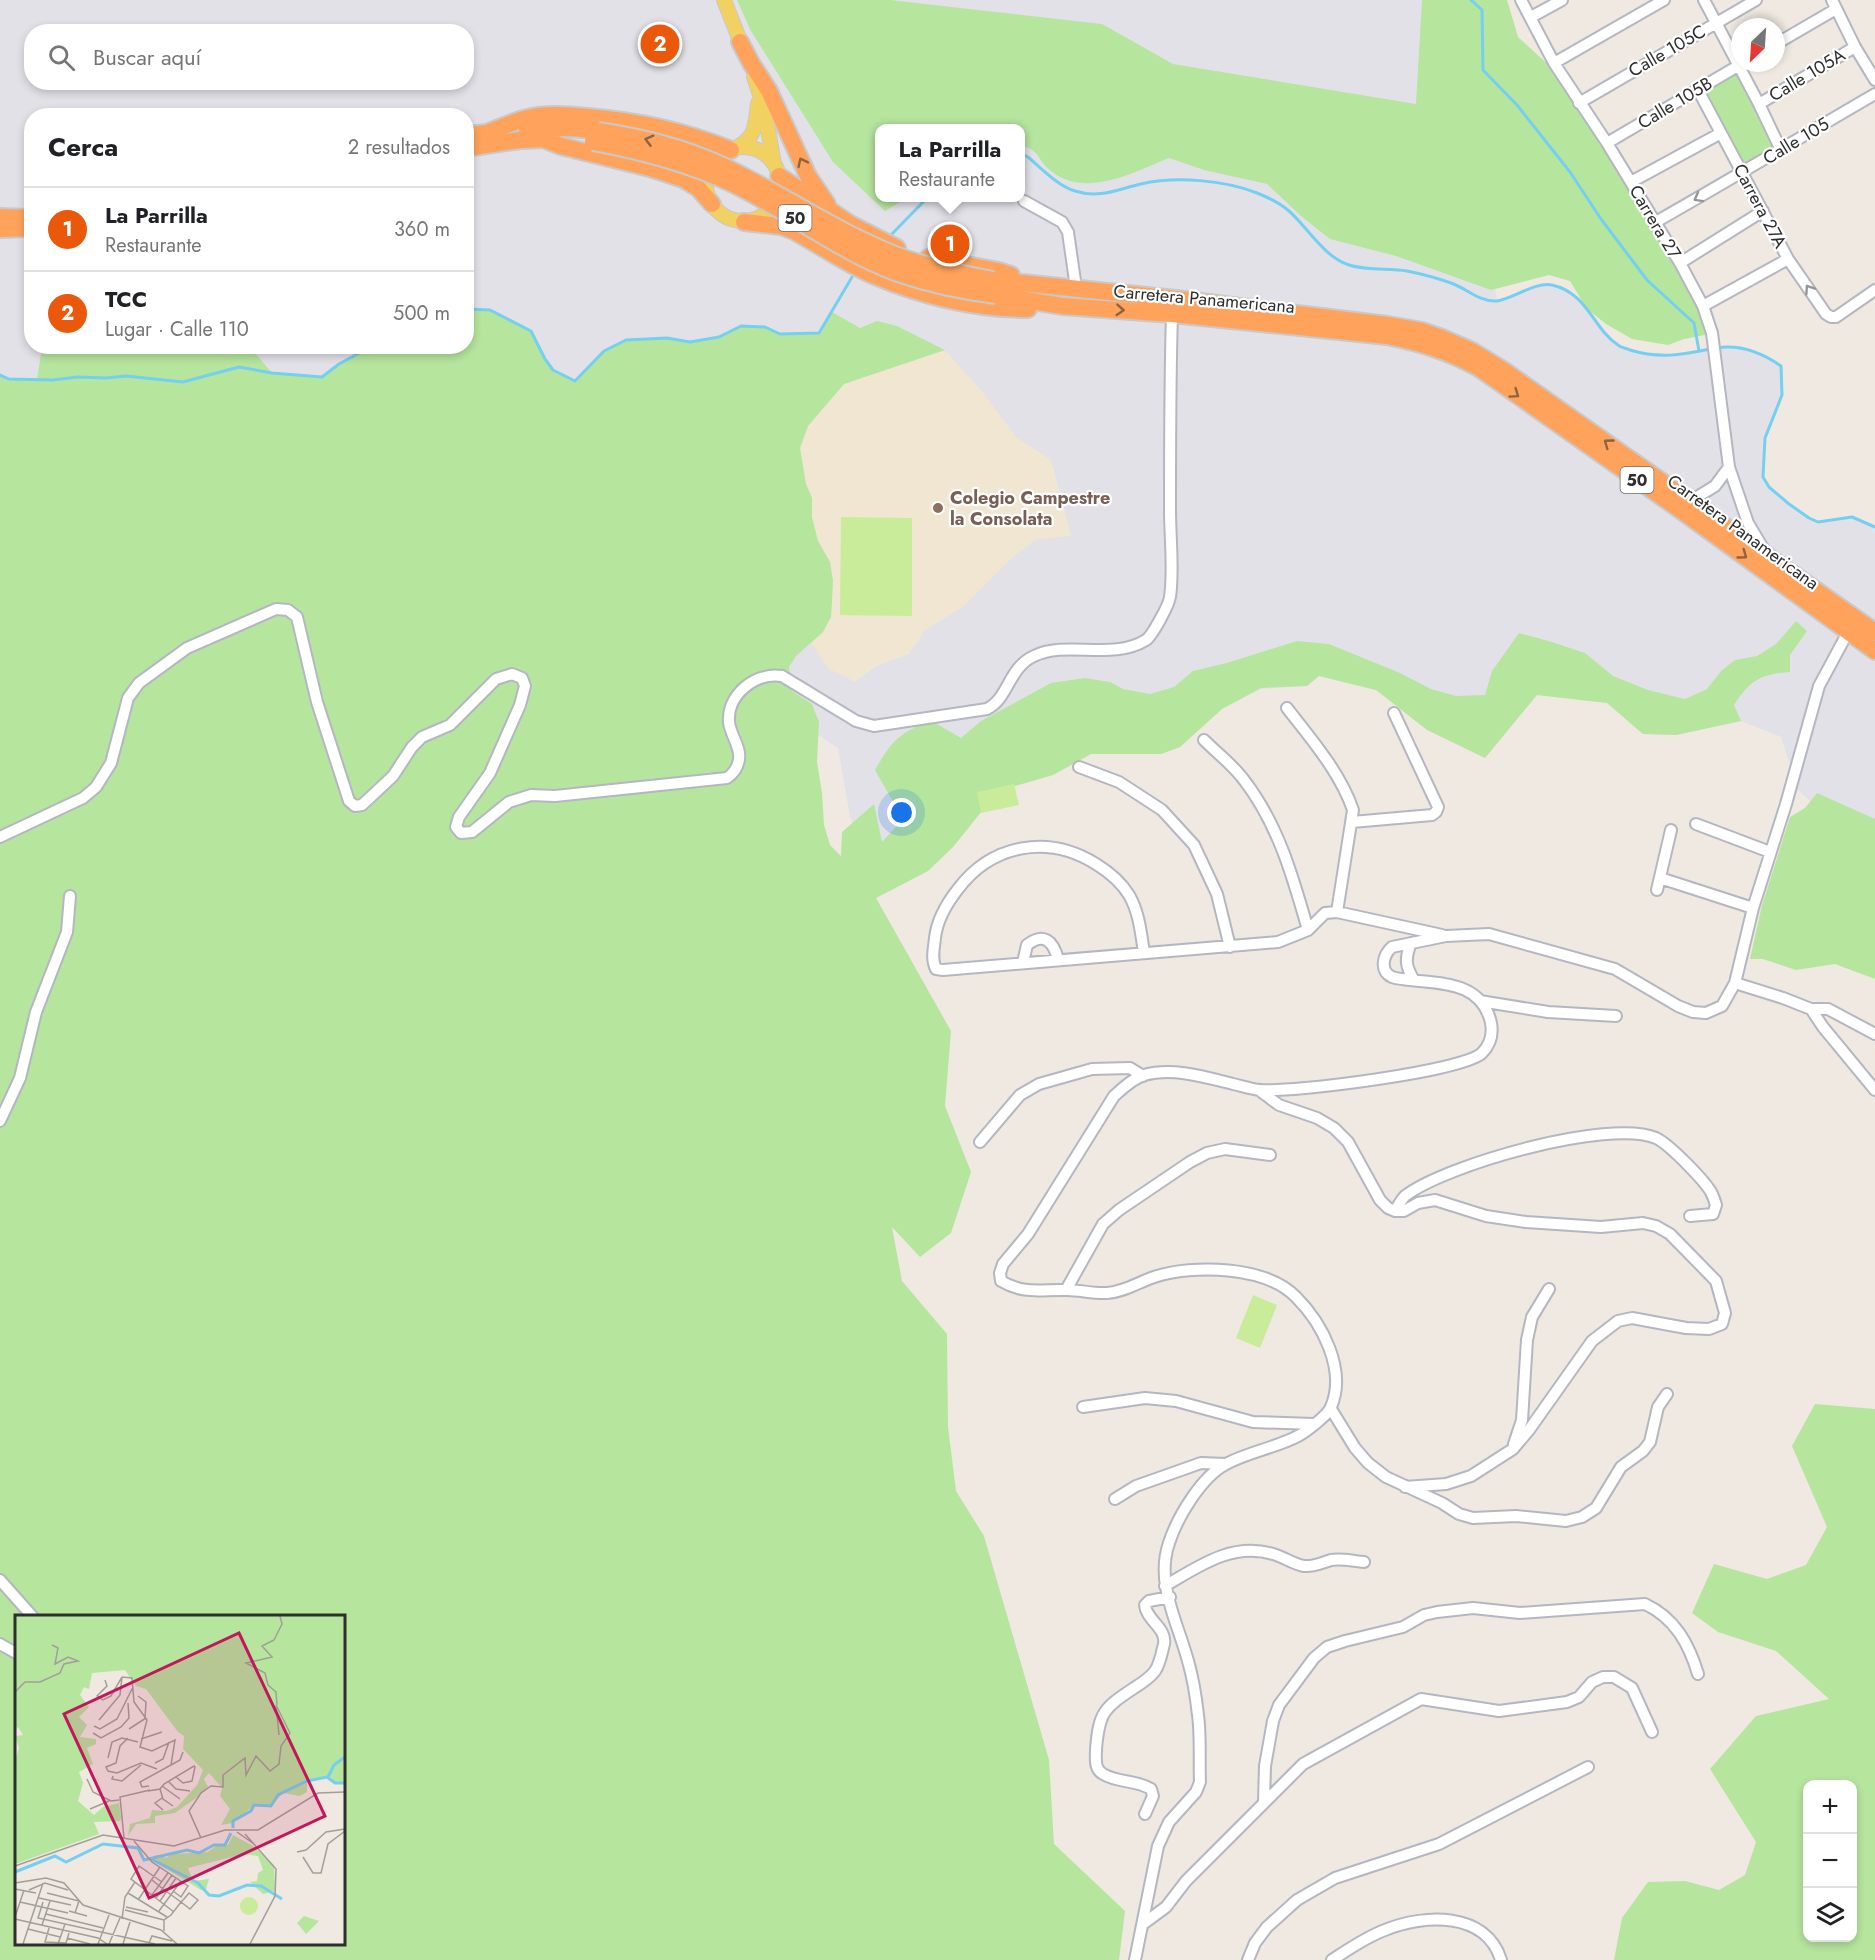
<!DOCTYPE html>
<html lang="es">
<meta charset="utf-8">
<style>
:root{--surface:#fff;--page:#f2f2f2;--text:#202124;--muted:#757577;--line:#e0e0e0;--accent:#ea580c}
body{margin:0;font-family:Jost,sans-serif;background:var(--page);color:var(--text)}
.controls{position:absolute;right:18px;bottom:18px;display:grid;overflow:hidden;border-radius:12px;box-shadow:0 3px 9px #0003}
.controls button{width:54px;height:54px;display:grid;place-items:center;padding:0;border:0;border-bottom:2px solid var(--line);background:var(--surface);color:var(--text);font:30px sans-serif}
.compass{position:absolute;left:1731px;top:18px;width:54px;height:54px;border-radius:50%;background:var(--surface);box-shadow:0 3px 9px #0003;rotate:205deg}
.you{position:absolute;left:902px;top:813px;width:21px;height:21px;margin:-15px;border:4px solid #fff;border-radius:50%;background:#1a73e8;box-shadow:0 0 0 9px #1a73e833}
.badge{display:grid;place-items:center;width:39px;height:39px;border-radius:50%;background:var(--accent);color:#fff;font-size:20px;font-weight:700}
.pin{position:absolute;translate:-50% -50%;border:3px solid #fff;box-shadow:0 2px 6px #0006}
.popup{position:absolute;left:875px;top:124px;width:150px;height:78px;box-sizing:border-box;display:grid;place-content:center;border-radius:12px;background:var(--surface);filter:drop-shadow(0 2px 4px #0005);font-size:20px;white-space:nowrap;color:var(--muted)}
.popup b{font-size:22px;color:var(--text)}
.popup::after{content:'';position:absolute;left:50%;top:100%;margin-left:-12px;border:12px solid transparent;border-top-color:var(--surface)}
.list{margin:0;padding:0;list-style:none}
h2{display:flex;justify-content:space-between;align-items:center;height:78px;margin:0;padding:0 24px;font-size:26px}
h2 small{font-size:20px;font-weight:400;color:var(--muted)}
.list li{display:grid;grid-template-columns:39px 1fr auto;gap:18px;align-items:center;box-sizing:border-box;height:84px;padding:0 24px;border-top:2px solid var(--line)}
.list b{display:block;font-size:22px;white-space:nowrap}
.list p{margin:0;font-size:20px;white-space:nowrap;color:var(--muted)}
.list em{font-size:20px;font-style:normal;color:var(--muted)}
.icon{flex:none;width:33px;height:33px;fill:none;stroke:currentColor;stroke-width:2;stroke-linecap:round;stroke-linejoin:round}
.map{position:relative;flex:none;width:1875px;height:1960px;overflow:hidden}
.search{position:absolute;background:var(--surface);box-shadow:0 3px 9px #0003;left:24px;top:24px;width:450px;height:66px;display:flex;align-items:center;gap:15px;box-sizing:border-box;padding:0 21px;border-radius:24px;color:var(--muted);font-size:22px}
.panel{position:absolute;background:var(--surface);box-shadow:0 3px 9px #0003;left:24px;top:108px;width:450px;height:246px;border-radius:24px}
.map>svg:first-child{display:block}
.industrial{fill:#e3e1e8;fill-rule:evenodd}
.education{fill:#f0e6d1}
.green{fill:#b6e59e;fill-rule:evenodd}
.pitch{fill:#c9ec9a}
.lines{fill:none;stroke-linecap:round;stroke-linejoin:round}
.stream{stroke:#75cff0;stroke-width:3}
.minor-casing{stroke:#b4b7c1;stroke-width:14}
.major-casing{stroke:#c9c9c9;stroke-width:16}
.highway-casing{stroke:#c9c9c9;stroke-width:20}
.minor{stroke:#fff;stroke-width:10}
.major{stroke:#f2d163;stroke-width:14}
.highway{stroke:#ffa35c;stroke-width:16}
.highway-bridge-casing{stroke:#c9c9c9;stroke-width:20;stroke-linecap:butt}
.highway-bridge{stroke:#ffa35c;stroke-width:16}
.oneway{stroke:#8c6343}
.oneway2{stroke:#969696}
.education-dot{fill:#8d6e63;stroke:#fff;stroke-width:2}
.labels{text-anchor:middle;stroke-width:4.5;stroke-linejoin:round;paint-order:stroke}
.shield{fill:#fff;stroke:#6d6d6d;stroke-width:1.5}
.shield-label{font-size:16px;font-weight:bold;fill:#2e2e2e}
.street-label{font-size:18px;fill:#2e2e2e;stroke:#fff}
.education-label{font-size:18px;font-weight:bold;fill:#785e54;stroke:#fff;text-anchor:start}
.inset-river{fill:none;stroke:#75cff0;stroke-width:3}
.inset-road{fill:none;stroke:#a29e99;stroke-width:1.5}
.view{fill:#c2185b;fill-opacity:0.15;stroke:#c2185b;stroke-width:3}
.inset-edge{fill:none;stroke:#2e2e2e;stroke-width:3}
</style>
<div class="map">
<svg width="1875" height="1960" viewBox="0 0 1875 1960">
<rect width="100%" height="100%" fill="#efe9e1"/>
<path class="industrial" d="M0 0H1450L1497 301 1524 290 1550 284 1565 290 1585 305 1618 346 1644 354 1665 356H1679L1723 347 1750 349 1768 357 1781 366 1782 382V395L1765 438 1763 477 1769 487 1789 504 1818 522 1852 517 1875 527V862L1798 790 1781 737 1741 721 1676 735 1643 734 1607 703 1537 695 1485 758 1376 690 1319 676 1307 686 1261 689 1222 709 1180 747 1161 754H1091L1053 775 998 791 953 847 928 871 876 898 850 816 838 748 760 698 819 333 780 334 765 327 741 326 719 337 690 342 667 338 604 351 575 381 553 370 545 359 531 331 490 310 467 309 466 116H32V346L368 347 363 351 339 364 322 377 272 373 9 379 0 375ZM32 32H466V82H32ZM880 128H1020V198H880Z"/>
<path class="education" d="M945 350 984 394 1016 437 1051 460 1071 536 1036 539 1014 556 963 607 925 630 909 654 876 666 855 682 829 669 811 643 823 632 830 562 818 541 811 517 812 498 806 484 800 448 808 426 844 384Z"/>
<path class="green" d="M737 0H890L1102 24 1173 64 1416 104 1422 0H1507L1518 37 1551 67 1603 146 1696 304 1710 334 1684 339 1668 345 1632 339 1606 324 1587 309 1570 281 1549 275 1491 290 1396 256 1330 239 1301 216 1267 184 1204 170 1169 158C1134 172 1086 199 1051 171 1037 160 1041 151 1021 145L1020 128H880V198H907L885 211 833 162 751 31Z
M1738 66 1780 148 1742 173 1697 88Z
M467 309 490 310 531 331 545 359 553 370 575 381 604 351 626 340 667 338 690 342 719 337 741 326 765 327 780 334 819 333 832 312 860 328 877 321 897 326 945 350 844 384 808 426 800 448 806 484 812 498V517L818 541 830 562 833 581 832 601 831 617 823 632 796 656 789 667 792 691 812 704 819 722 817 762 822 793 824 825 830 845 841 856 842 832 874 804 882 842 903 819 875 770C893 739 898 735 930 720L961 738 981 721 1051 683 1085 678 1110 682 1123 689 1150 694 1174 687 1193 671 1227 663 1297 641 1329 644 1400 673 1431 689 1456 696 1485 695 1492 671 1519 633 1552 642 1585 653 1613 676 1648 690 1685 699 1707 689 1721 671 1735 660 1757 656 1776 644 1796 621 1807 631 1790 655V672C1761 674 1750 680 1734 705L1741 721 1676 735 1643 734 1607 703 1537 695 1485 758 1427 730 1376 690 1319 676 1307 686 1261 688 1222 709 1180 747 1161 754H1091L1053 775 998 791 953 847 928 871 876 898 951 1031 945 1106 971 1172 951 1233 920 1257 892 1227 902 1281 947 1334 948 1427 956 1491 984 1536 1049 1760 1054 1844 1125 1911 1119 1960H0V375L10 379H37L42 347 249 346 272 373 322 377 339 364 363 351 368 347 466 346ZM16 1616H344V1944H16Z
M1817 793 1875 819V979L1835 964 1796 970 1763 959H1750L1762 905 1790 817 1805 808Z
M1815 1404 1875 1409V1960H1614L1622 1918 1648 1882 1685 1881 1719 1890 1745 1875 1756 1842 1710 1769 1756 1716 1829 1699 1776 1651 1718 1632 1692 1613 1714 1564 1767 1579 1806 1565 1827 1527 1792 1446ZM1808 1784H1852V1938H1808Z"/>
<path class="pitch" d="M841 517 912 518V616L840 615Z
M1014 784 1019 805 981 813 977 792Z
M1253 1295 1277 1305 1260 1348 1236 1338Z"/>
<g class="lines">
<path class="stream" d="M1471 0 1482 10 1483 70 1517 105 1570 172 1601 219 1647 280 1694 323 1699 351
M1020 153 1028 157C1041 168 1058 186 1075 191 1100 199 1118 189 1141 184 1176 176 1224 180 1257 193 1267 197 1281 204 1289 211 1308 228 1324 257 1349 265 1368 271 1388 268 1407 271 1422 274 1437 278 1451 283 1466 288 1479 302 1496 301 1511 300 1536 281 1552 285 1588 293 1593 329 1618 345 1621 348 1626 348 1630 350 1660 359 1681 355 1710 349
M889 237 927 198
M466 309 490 310 531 331 545 359 553 370 575 381 604 351 626 340 667 338 690 342 719 337 741 326 765 327 780 334 819 333 855 272
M1717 348C1741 344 1762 353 1781 366L1782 395 1765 438 1763 477 1769 487 1789 504 1809 518 1818 522 1852 517 1875 527
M0 375 9 379 53 380 77 377 106 378 126 376 183 382 239 367 272 373 322 377 339 364 363 351 368 346"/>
<g class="minor-casing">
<path id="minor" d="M1521 0 1554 63 1607 143 1680 263 1703 306 1712 333 1729 467 1748 523 1763 548
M1704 0 1759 104 1780 148
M1832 0 1855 47 1875 80
M1531 17 1562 0
M1776 44 1836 9
M1554 63 1664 0
M1697 88 1788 259 1826 314 1831 317H1836L1875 290
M1579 103 1756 0
M1759 104 1855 47
M1607 143 1743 63
M1631 182 1721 133
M1024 201 1062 222 1068 232 1076 288
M1654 223C1728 181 1801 137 1875 94
M1680 263 1763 211
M1703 306 1788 259
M1689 502 1715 486 1729 467
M1287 708C1311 739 1340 772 1353 810L1337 912
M1204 740C1217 753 1233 765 1244 780 1278 824 1293 877 1308 930
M1079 767 1119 782 1162 810 1194 845 1217 894 1230 947
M1352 822 1432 815 1436 812 1438 807 1394 713
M1696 824 1770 852
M0 837 83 798 96 787 111 763 128 698 139 683 187 648 276 609 288 610 297 617 317 702 349 801 355 806 362 805 393 776 412 747 422 737 450 725 496 679 512 674 522 678 525 686 520 705 490 773 459 817 456 827 461 833 472 832 509 802 531 795 555 796 727 778C734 773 738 768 739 759 741 747 730 734 729 722 727 694 756 672 782 676L856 721 874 726 987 709C1009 698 1008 668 1034 656 1067 640 1112 661 1146 640 1152 636 1169 605 1170 597 1174 569 1170 539 1170 510 1170 445 1170 379 1172 314
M1660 878 1753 908
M1657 890 1671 830
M1411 943C1405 958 1405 966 1414 980
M1144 953C1141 933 1139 912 1129 895 1121 882 1109 872 1096 864 1048 834 992 844 958 889 947 903 937 919 935 938 934 948 931 959 936 969L943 970 1278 942 1308 930 1325 913 1337 912 1442 935
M1023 962 1027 945C1044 932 1053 941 1058 959
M1735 983 1783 998 1811 1009 1823 1027 1875 1090
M1480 1001 1548 1012 1616 1016
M1811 1009H1828L1875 1034
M1259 1090 1279 1105 1317 1118 1334 1128 1348 1142 1380 1200 1388 1208 1395 1211H1404L1418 1203 1435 1200 1486 1216 1526 1222 1601 1227 1643 1223 1656 1226 1670 1234 1716 1281 1725 1313 1722 1324 1709 1329 1686 1328 1632 1318 1618 1321 1592 1341 1529 1430 1513 1449 1471 1476 1446 1484 1405 1487
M0 1121 20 1078 36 1012 67 932 70 896
M980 1142 1020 1095 1039 1084 1092 1069 1130 1068 1143 1076
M1395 1211C1398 1206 1401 1200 1405 1196 1445 1165 1609 1118 1656 1138 1669 1144 1703 1179 1711 1192 1713 1196 1715 1201 1716 1205L1713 1214 1690 1216
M1066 1290 1103 1224 1119 1210 1190 1162 1207 1153 1225 1149 1270 1155
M1083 1407 1145 1398 1176 1401 1253 1422 1314 1424
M1331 1409 1355 1448 1368 1463 1386 1477 1442 1503 1459 1514 1473 1518 1516 1516 1566 1521 1582 1517 1596 1508 1621 1467 1643 1451 1650 1442 1658 1407 1667 1394
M1514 1444 1522 1420 1527 1340 1532 1317 1549 1289
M1115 1499 1136 1486 1201 1463 1226 1464
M0 1580 32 1616
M1165 1586C1199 1566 1232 1542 1273 1554 1284 1557 1293 1564 1304 1566 1314 1567 1321 1563 1331 1560 1341 1558 1353 1561 1364 1562
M0 1644 16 1653
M1264 1801 1265 1766 1273 1721 1279 1705 1314 1658 1327 1647 1345 1641 1403 1627 1424 1615 1437 1612 1473 1608 1520 1613 1645 1604C1675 1618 1689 1644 1698 1674
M1145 1814 1153 1796 1151 1789C1137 1780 1118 1783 1103 1774 1094 1769 1096 1759 1096 1749 1099 1712 1104 1708 1134 1688 1142 1683 1150 1678 1155 1671 1160 1664 1162 1652 1164 1644 1167 1628 1146 1620 1145 1605L1149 1601 1170 1597
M1143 1924 1166 1907 1186 1881 1303 1764 1421 1699 1499 1711 1567 1702 1579 1697 1592 1682 1603 1677H1614L1632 1688 1652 1732
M1135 1960 1158 1846 1169 1822 1196 1792 1200 1782C1199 1760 1201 1737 1198 1715 1196 1697 1193 1678 1188 1661 1178 1623 1155 1583 1169 1543 1177 1518 1201 1477 1226 1464 1248 1452 1275 1448 1298 1436 1306 1432 1328 1415 1331 1407 1347 1370 1322 1323 1296 1297 1266 1266 1193 1264 1154 1277 1139 1282 1124 1292 1107 1293 1094 1294 1080 1290 1067 1290 1041 1289 1025 1295 1001 1281L1000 1273 1003 1264 1028 1234 1114 1096C1123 1088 1132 1079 1144 1075 1173 1067 1205 1077 1233 1084 1242 1086 1251 1089 1260 1090 1291 1093 1464 1071 1482 1053 1490 1045 1493 1034 1491 1023 1482 982 1443 984 1410 980 1405 979 1397 979 1392 977 1379 971 1383 955 1392 947L1446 936 1489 934 1615 969 1678 1006 1693 1012 1706 1013 1722 1006 1735 983 1753 908 1786 804 1819 686 1848 632
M1248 1960 1255 1943 1267 1927 1297 1900 1335 1878 1439 1844 1588 1767
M1332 1960C1349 1949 1366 1937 1385 1930 1424 1914 1486 1911 1501 1960"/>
</g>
<g class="major-casing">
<path id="major" d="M724 0 744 51
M754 77 764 107 774 164
M706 184a37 37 0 1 1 74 0a37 37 0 1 1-74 0Z
M734 149C757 137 755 126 758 103"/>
</g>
<g class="highway-casing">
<path id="highway" d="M740 42 751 63 769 91 808 176 827 204
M527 129 572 128 598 131
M489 132C501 128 512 122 524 119 544 113 568 115 588 117 638 121 684 131 731 150
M466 135 498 132
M543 139 561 146 650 168 683 179 698 188 712 204
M466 148 520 140 545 139
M779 176 850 224 897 248
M0 217 31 218
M744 222 781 226 794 231C821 246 847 264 875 276 923 296 976 309 1028 309
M0 229 32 228
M928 258 999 271 1011 275
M993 280 1185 300 1388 325 1422 331 1442 338 1472 351 1503 370 1875 632
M996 295 1062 306 1172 314 1387 336C1421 343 1448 351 1479 368L1682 511 1875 651"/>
</g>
<use href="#minor" class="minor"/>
<use href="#major" class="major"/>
<use href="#highway" class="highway"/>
<g class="highway-bridge-casing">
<path id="highway-bridge" d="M598 131C643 138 683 147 725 167 782 194 836 232 895 255 927 267 960 274 993 280
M593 142C642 151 688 163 733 184 789 211 839 251 898 273 930 284 962 291 996 295"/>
</g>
<use href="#highway-bridge" class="highway-bridge"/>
</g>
<defs><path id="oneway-chevron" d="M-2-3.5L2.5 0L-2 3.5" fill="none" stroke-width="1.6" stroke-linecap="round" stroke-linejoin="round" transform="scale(1.5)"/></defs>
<g class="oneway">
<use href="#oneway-chevron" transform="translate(649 140) rotate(-165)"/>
<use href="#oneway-chevron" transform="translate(802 162) rotate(-116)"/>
<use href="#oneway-chevron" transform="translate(1120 310) rotate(4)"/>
<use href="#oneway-chevron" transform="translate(1515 394) rotate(35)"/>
<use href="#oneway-chevron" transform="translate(1608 443) rotate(-144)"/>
<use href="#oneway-chevron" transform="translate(1743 555) rotate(36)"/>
</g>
<g class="oneway2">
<use href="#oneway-chevron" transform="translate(1698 198) rotate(151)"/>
<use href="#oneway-chevron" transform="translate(1809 289) rotate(-124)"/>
</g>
<circle class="education-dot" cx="938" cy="508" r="6"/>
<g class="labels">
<g class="shield">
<rect x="778.5" y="205" width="33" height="26" rx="4.5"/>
<rect x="1620.5" y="467" width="33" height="26" rx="4.5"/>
</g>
<g class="shield-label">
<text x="795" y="224">50</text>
<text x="1637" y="486">50</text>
</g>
<g class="street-label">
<text transform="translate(1667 51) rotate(-30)" y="6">Calle 105C</text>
<text transform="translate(1807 75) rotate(-31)" y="6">Calle 105A</text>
<text transform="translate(1675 103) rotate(-31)" y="6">Calle 105B</text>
<text transform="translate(1796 141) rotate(-31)" y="6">Calle 105</text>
<text transform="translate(1760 206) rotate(62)" y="6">Carrera 27A</text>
<text transform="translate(1655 222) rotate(59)" y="6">Carrera 27</text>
<text transform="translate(1204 299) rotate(5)" y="6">Carretera Panamericana</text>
<text transform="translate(1743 532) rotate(36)" y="6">Carretera Panamericana</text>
</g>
<g class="education-label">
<text x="950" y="504">Colegio Campestre<tspan x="950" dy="21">la Consolata</tspan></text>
</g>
</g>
<g transform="translate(15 1615)">
<rect width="330" height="330" fill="#efe9e1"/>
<path d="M0 1H330V168H320L312 162 292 166V177L285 181 268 178 256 191 239 190 218 208 206 210 215 194 205 181 207 173 194 158 189 164 193 172 181 183 160 198 140 201V208L121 209 113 221 115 209 135 203 137 195 151 196 162 192 182 170 188 155 168 134 169 121 163 117 131 74 121 71 110 55 77 58 74 74 69 72 65 80 74 92 64 102 72 110 65 122 81 124V129L72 133 78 149 64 157 68 168 63 186 79 200 88 192 104 188 106 203 105 206 79 207 84 219 0 249V146L4 133 0 121 8 120 3 112 0 115ZM218 220 238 231 259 250 260 276 248 279 235 267 242 266 243 258 248 255 243 241 229 239 173 253 178 266 194 264 191 274 186 275 135 244 142 240 151 243 157 239 193 237 201 231 213 230ZM289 301 304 306 291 319 282 308Z" fill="#b6e59e"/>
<path d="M225 291a9 9 0 1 1 18 0a9 9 0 1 1-18 0Z" fill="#c9ec9a"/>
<path class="inset-river" d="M313 162 319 150 330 142M218 213V206L236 196 239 190 256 191 263 180 292 166 312 162 320 168H330M136 244 183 268 194 280 204 281 232 270 246 271 267 284M0 257 40 241 51 247 88 229 123 233 129 245 172 235 184 238 199 230H210L216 218"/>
<path class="inset-road" d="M107 62 117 63 119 87 132 105 125 132 137 136 160 125 156 150 125 167 127 172 134 171M90 65 92 71 82 81 88 85 96 81 107 62M0 77 10 67H25L45 58 49 49 63 46 53 42 40 49 43 33 37 30M123 81 131 87 130 103M262 90 261 77 253 70 250 58 231 48 257 42 247 31 259 25 267 9 265 1M84 105 105 80 107 62M79 111 85 114 102 104 118 72M114 114 131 103M78 118 86 123 106 112 114 103 113 88M113 123 105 131 101 148 91 152 93 156 102 158 126 148 142 154M126 124 147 117M93 143 97 127 107 123 123 127M140 148 148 144 154 127M156 150 165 145 168 137M98 161 97 164 107 166 126 150M72 164 78 177 96 186 104 185M154 167 161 174 175 176M147 171 165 184M145 174 148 184 158 191M133 176 145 174 149 169 179 151 180 152 177 166 168 168 161 162M147 183 140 188 148 195M75 194 94 186M222 217 239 229M230 219 261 254 260 281 235 329M109 223 105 182 135 175M186 223 174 196 186 178 196 171 208 172V160L230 143 231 160 241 141 255 156 264 149 266 131 275 118 261 90 264 120M119 226 137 247 173 271 166 282 158 276M282 237 291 235 311 217 330 214M288 242 298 258H306L313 229 330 216M0 251 88 220 159 231 210 215H243L303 178 330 177M137 265 148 274 166 287 175 294 183 285 174 278 169 284 166 287 156 300 149 305V316M147 267 124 251 116 264 159 297M0 268 31 263 49 268 68 290 146 315 162 329M0 274 21 278M14 275 30 268 53 275M32 278 64 286 60 298M113 278 152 302M137 280 153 258M24 283 56 290M141 283 157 260M123 285 145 252M145 286 161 263M5 287 53 298M28 287 23 303 140 329M111 292 133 297M110 295 149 305M54 296 72 301M144 296 166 266M31 299 88 313M0 302 9 275M0 304 83 323 92 329M107 304 110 282 120 267M27 310 35 286M34 313 30 327 51 328 54 318M13 314 45 322M52 323 75 329M134 328 137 321 157 326M8 329 28 268M43 329 50 309M83 329 94 300M94 329 105 303M108 329 115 307"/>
<path class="view" d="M224 18 310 201 134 283 49 99Z"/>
<rect width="330" height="330" class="inset-edge"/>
</g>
</svg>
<div class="controls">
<button>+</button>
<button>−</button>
<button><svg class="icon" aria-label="layers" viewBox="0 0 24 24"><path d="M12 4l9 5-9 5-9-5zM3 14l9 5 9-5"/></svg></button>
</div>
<svg class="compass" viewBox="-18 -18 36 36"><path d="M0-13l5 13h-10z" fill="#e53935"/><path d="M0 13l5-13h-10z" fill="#757577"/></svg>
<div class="you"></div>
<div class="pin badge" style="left:950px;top:244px">1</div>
<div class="popup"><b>La Parrilla</b>Restaurante</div>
<div class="pin badge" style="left:660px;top:44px">2</div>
<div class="search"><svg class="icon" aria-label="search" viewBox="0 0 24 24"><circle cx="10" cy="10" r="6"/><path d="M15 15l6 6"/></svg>Buscar aquí</div>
<section class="panel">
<h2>Cerca<small>2 resultados</small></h2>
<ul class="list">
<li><span class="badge">1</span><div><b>La Parrilla</b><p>Restaurante</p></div><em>360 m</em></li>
<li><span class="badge">2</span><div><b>TCC</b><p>Lugar · Calle 110</p></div><em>500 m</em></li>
</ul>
</section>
</div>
